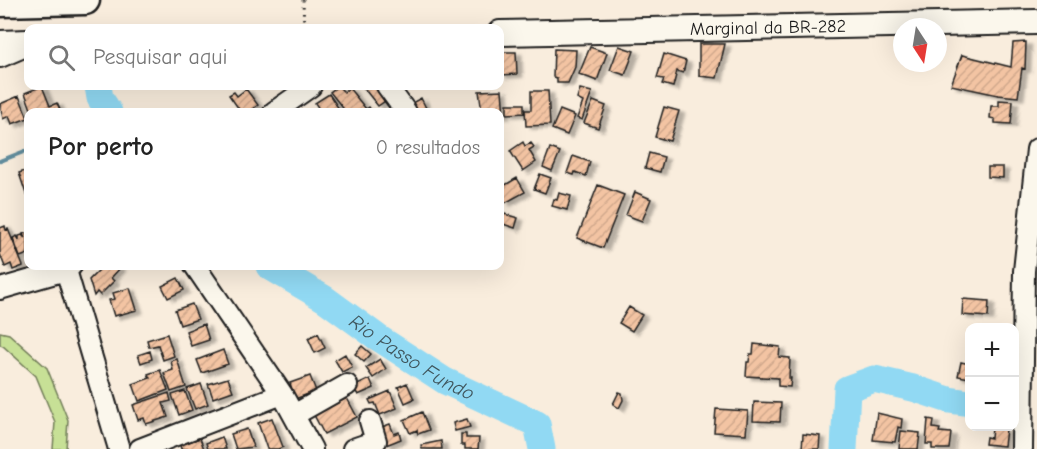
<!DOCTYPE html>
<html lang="pt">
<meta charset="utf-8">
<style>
:root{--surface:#fff;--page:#f2f2f2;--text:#222;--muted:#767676;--line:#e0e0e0}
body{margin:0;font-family:"Comic Neue",sans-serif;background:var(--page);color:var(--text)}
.controls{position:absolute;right:18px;bottom:18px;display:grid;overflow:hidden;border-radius:12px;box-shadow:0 6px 24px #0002}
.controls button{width:54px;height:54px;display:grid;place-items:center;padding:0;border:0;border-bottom:2px solid var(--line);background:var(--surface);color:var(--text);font:30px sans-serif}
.compass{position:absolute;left:893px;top:18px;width:54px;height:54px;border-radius:50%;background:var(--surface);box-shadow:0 6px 24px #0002;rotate:168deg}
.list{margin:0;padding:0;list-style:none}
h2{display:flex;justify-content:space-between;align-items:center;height:78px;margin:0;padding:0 24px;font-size:26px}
h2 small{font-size:20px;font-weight:400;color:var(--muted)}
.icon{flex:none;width:33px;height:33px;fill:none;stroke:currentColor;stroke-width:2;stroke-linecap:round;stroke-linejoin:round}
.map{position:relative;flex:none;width:1037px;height:449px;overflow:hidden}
.search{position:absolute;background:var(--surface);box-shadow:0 6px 24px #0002;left:24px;top:24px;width:480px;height:66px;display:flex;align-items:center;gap:15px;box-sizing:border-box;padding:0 21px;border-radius:12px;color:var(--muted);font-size:22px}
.panel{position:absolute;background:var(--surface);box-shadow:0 6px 24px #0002;left:24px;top:108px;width:480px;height:162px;border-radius:12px}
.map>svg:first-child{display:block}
.pitch{fill:#c7e096;stroke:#727e59;stroke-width:1.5}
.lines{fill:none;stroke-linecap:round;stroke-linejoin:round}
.stream{stroke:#628d9d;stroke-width:4.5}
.river{stroke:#91d9f3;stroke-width:27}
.building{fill:url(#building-hatch);stroke:#1c1c1c;stroke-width:1.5;filter:url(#shadow)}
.minor-casing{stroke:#1c1c1c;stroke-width:24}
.major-casing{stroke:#1c1c1c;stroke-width:28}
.highway-casing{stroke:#1c1c1c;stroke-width:33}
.path{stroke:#1c1c1c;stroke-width:3;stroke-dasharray:1.5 4.5;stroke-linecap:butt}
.minor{stroke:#fbf7ec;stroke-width:20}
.major{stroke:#fbf7ec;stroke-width:24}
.highway{stroke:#fbf7ec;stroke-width:28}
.labels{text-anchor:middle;stroke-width:5;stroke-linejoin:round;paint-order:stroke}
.street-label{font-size:18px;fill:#1c1c1c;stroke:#fbf7ec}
.water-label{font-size:20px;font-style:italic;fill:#3f555c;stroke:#fbf7ec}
</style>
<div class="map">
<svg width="1037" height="449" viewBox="0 0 1037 449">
<defs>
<pattern id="building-hatch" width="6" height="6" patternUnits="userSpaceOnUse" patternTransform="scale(1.5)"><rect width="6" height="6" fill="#f3c4a3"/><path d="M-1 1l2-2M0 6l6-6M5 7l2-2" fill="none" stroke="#d0a88c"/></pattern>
<filter id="shadow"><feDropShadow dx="5.5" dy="3" stdDeviation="1.5" flood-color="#0004"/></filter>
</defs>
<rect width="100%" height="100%" fill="#f9eddd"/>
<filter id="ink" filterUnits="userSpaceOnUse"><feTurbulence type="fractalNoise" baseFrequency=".0167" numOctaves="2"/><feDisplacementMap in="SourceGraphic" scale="12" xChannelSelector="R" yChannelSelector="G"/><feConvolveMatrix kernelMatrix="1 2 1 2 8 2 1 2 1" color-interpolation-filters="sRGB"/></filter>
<g filter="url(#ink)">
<path class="pitch" d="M0 332 9 334 47 368 68 420 66 449H53L55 422 36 376 3 346 0 345Z"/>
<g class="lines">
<path class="stream" d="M98 112 100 98
M0 161 28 150"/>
<g class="river">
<path d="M98 86 100 98 109 112"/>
<path id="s1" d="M269 266 325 299 377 337 445 381 537 424 542 449"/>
<path d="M844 449 847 389 874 379 913 388 949 400 970 403"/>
</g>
</g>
<path class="building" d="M1026 42 1025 69 1022 68 1018 97 998 95 951 85 962 55 1011 67 1013 43Z
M699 44H725L717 78 699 76Z
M619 46 634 51 625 75 610 70Z
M590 47 607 53 597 81 579 74Z
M554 49 576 50 575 67 568 83H557V78L553 77Z
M500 52H516L517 74 501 75Z
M664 54 686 61 683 73 677 71 673 87 662 84 664 79 657 78Z
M42 86 50 106 57 103 61 112H32L25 93Z
M338 86 344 92 349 88 366 109 369 107 372 112H346L330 92Z
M362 86H384L392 96 378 106Z
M246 89 258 105 248 112H241L229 95 234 92 237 96Z
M580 89 592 92 582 120 577 118 583 102 577 99Z
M502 90 504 116H500V112H482L479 91Z
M531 91H548L550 125 526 126 525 110H531Z
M329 94 341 112H321L315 103Z
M19 96 28 118 12 124 9 116 3 119 0 104Z
M421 98 428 112H414L410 104Z
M999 100 1013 101 1011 124 995 123V119L990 118 991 106H999Z
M593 101 606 106 598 128 584 123Z
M507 104H524V113L507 114Z
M664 107 679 111 670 141 655 137Z
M560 110 575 116 567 135 552 129Z
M523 142 525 146 531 143 534 147 529 150 536 162 523 171 510 151Z
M550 148 560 152 552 171 543 167Z
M649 153 664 157 660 172 645 168Z
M573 156 590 162 586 176 575 172 574 175 567 173Z
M988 167H1003V178L988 177Z
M28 170V193L26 194 19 173Z
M540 174 551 178 545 193 534 189Z
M517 178 525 192 505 203 500 193V188Z
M598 185 624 195 603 248 577 238Z
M635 192 651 199 642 221 626 215Z
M559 193 571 196 567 210 552 206 554 199 557 200Z
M501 213 518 218 515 228 500 223Z
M5 226 6 230 8 229 23 266 13 270 11 264 5 267 0 254V228Z
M26 233 28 236V254L20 257 13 238 17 236 19 240V236L22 235 25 238 23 234Z
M103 266H118L120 268 111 278 114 281 100 295 97 292 94 296 89 280Z
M178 278 184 290 168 298 162 286Z
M130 288 137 310 114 316 109 300 115 299 113 293Z
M963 299 989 301 988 317 962 315Z
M192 304 198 319 180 325 175 310Z
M629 307 642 315 632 331 619 323Z
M204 324 209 340 191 346 186 331Z
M318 333 325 348 315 353 308 338Z
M167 334 174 356 163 360 158 345 149 347 147 340Z
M754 344 780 347 779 357 790 358 789 378H791L790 387 778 386V378L746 376 747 362H749L750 354H753Z
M362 346 371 354 364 362 355 354Z
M223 350 228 364 202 373 197 360Z
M150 351 152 359 141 363 138 355Z
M345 354 352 367 342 372 335 360Z
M177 359 186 387 171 392 164 373 173 370 171 361Z
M380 359 386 369 373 378 366 368Z
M961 362 970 364V378L958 376Z
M160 370 168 390 139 401 133 384 150 378 148 374Z
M310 376 316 391 295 399 290 383Z
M228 378 233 391 213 398 208 384Z
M370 379 374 388 358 395 353 387Z
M407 383 414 399 405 403 398 387Z
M201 384 208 404 195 409 187 389Z
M185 391 192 410 179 415 172 395Z
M390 391 397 408 380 415 375 403 371 404 369 400Z
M619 392 622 393 623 400 619 408 613 404Z
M169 393 171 401 163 403 168 417 146 424 144 418 138 420 133 405Z
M347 398 357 417 324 434 314 415Z
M754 402 781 403 780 422 753 421Z
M716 409 748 411 746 434 714 432Z
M422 412 429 430 418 434 417 430 410 433 404 420Z
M877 413 902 419 901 428 898 427 895 442 873 440Z
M272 418 283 447 278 449H267L258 423Z
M467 419 470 427 455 431 453 423Z
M928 419 934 420 933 428 940 429 939 432 951 433 949 449H932V444H926Z
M390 424 394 434 399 432 401 439 386 445 379 428Z
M992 428 1006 429 1004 446 985 444 986 437 991 438Z
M247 429 253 447 236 449 231 434Z
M901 431 920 433 918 449H899Z
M461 434H466V438H479L478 449H465V445H461Z
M803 434 820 436 819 449H802Z
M222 437 226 449H208L206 443Z
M200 438 204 449H181L180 445Z
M441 441 442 449H422L421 445Z"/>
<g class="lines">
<g class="minor-casing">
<path id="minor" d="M0 57 28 45
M387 86 406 112
M274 112 311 86
M195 266 282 394 312 449
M66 270 119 449
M0 289 66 270 71 266
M294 415 347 385
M140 449 282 394
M353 449 376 441 370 421
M1022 449 1024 271 1037 149"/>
</g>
<g class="major-casing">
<g id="major">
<path id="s2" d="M500 33 1037 22"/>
<path d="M0 43 28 42"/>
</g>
</g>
<g class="highway-casing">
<path id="highway" d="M0 2 85 0"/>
</g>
<path class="path" d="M303 0 304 28"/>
<use href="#minor" class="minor"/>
<use href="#major" class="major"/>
<use href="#highway" class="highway"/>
</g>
</g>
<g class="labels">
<g class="street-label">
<text dy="6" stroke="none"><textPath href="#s2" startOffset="268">Marginal da BR-282</textPath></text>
</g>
<g class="water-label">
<text dy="7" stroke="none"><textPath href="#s1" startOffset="170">Rio Passo Fundo</textPath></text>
</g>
</g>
</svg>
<div class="controls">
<button>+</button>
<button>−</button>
</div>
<svg class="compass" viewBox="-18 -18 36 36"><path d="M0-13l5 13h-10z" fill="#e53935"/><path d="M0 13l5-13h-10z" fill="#767676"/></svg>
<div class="search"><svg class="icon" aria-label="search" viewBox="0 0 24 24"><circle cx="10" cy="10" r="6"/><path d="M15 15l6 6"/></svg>Pesquisar aqui</div>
<section class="panel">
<h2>Por perto<small>0 resultados</small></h2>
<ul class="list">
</ul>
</section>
</div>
